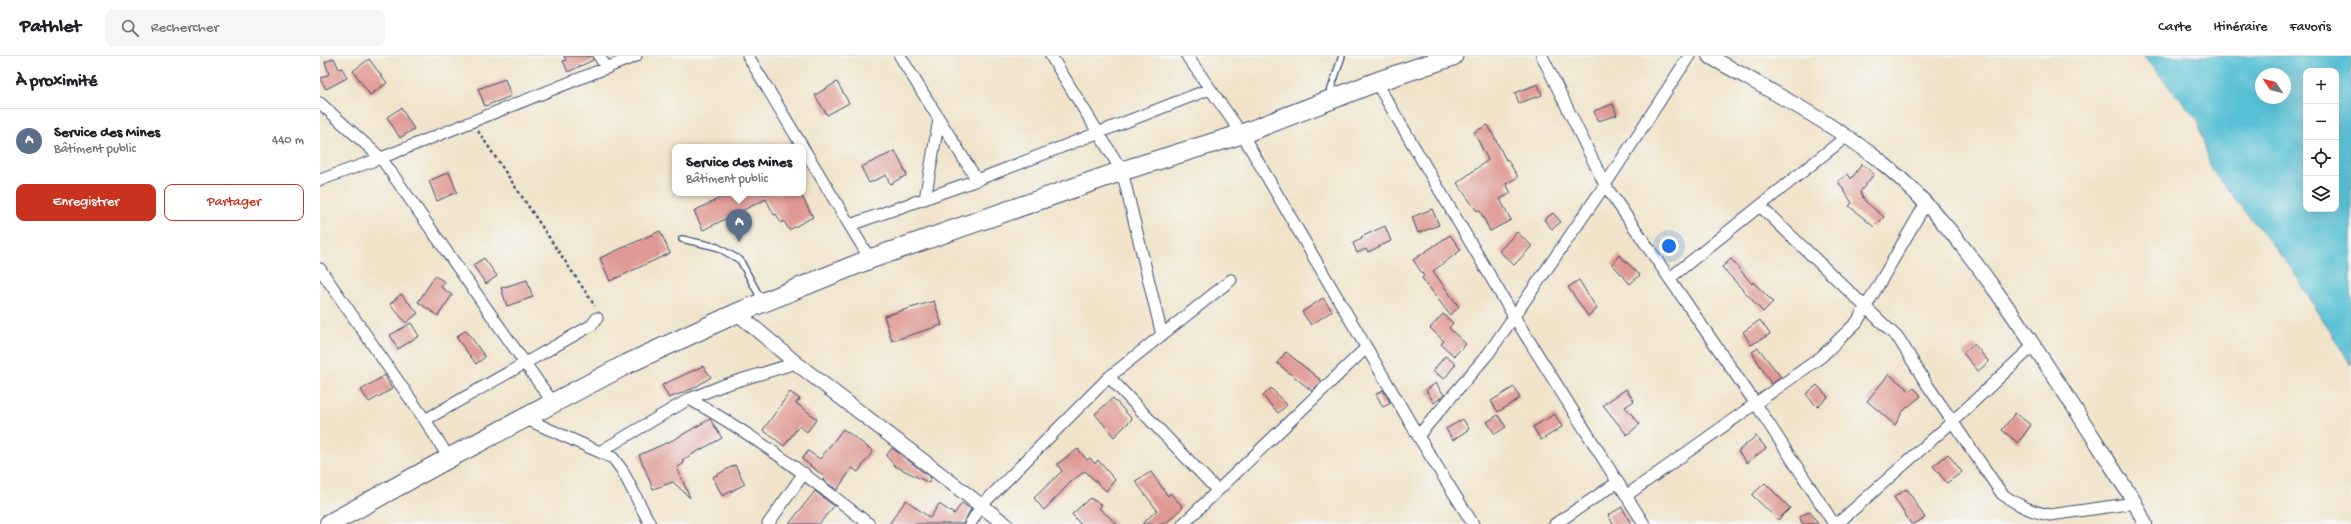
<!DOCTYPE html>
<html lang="fr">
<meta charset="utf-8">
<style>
:root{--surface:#fff;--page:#f6f6f6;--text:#202124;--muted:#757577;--line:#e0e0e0;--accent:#c8321e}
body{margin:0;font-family:"Gochi Hand",sans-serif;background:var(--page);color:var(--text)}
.controls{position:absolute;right:12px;top:12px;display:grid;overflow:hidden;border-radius:8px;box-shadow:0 4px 16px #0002}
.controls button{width:36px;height:36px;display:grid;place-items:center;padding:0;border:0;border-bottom:1px solid var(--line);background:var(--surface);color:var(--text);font:20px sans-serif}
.compass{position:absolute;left:1935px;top:12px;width:36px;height:36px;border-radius:50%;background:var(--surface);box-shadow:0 4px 16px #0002;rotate:305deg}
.you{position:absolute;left:1349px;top:190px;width:14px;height:14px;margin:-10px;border:3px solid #fff;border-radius:50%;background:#1a73e8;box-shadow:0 0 0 6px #1a73e833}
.badge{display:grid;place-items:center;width:26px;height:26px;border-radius:50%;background:var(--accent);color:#fff;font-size:13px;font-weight:700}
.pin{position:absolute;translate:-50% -33px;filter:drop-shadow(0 1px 2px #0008)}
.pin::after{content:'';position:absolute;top:21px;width:14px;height:12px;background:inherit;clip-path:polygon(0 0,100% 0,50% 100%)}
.popup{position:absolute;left:352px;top:88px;width:134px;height:52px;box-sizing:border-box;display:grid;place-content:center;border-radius:8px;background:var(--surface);filter:drop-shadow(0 1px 3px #0005);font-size:13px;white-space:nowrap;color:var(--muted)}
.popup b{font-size:15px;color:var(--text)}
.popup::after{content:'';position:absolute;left:50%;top:100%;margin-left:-8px;border:8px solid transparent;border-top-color:var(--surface)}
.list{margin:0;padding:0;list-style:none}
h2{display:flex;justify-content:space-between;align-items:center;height:52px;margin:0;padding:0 16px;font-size:17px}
h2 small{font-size:13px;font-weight:400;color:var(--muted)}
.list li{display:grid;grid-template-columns:26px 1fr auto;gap:12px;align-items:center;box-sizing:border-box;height:64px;padding:0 16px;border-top:1px solid var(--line)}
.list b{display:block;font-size:15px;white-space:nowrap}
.list p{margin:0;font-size:13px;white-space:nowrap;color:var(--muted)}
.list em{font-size:13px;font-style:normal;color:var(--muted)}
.actions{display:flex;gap:8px;padding:12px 16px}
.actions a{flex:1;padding:9px 0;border:1px solid var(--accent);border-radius:8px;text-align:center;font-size:14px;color:var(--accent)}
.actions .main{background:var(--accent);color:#fff}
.icon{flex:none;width:22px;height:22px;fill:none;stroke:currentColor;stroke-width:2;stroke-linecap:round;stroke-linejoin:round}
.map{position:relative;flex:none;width:2031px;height:468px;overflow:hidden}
header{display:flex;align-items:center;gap:24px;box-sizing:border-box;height:56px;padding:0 20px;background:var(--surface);border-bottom:1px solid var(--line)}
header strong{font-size:19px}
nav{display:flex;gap:22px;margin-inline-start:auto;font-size:14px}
.search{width:280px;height:36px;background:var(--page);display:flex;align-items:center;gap:10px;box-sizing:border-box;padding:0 14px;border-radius:8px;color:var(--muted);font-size:15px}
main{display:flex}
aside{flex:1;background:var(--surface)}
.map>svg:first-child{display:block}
.water{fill:#59c1d6;stroke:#3a789a;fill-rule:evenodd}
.building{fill:#df9893}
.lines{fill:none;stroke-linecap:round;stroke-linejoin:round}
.service-casing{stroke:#3b4a6e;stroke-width:8}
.minor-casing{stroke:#3b4a6e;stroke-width:13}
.tertiary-casing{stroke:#3b4a6e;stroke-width:16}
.trunk-casing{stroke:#3b4a6e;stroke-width:21}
.path{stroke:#3b4a6e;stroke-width:2.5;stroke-dasharray:3 3;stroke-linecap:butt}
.service{stroke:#fff;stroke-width:5.5}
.minor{stroke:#fff;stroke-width:11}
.tertiary{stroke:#fff;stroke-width:14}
.trunk{stroke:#fff;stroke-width:19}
</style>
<header>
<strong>Pathlet</strong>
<div class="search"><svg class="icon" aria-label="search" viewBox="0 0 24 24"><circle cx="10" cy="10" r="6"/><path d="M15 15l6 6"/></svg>Rechercher</div>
<nav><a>Carte</a><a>Itinéraire</a><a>Favoris</a></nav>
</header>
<main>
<aside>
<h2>À proximité<small></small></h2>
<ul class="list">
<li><span class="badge" style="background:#5c6f8a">A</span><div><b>Service des Mines</b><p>Bâtiment public</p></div><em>440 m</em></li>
</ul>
<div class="actions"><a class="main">Enregistrer</a><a>Partager</a></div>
</aside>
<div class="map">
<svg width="2031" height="468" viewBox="0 0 2031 468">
<rect width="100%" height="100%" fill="#f6f6f2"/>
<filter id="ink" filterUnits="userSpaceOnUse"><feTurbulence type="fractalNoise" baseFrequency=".025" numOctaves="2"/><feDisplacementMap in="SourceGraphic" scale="8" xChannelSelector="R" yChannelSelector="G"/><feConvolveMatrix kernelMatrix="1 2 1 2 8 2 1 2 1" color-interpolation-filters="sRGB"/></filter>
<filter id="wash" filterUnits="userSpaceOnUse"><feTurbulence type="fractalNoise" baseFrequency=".012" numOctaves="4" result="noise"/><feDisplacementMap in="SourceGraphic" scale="16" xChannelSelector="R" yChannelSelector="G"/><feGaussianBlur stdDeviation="0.9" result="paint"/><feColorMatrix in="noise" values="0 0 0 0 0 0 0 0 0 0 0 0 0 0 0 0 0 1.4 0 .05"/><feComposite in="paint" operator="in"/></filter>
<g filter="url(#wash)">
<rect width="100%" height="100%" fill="#f0e3c9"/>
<path class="water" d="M1823 0H2031V309L1971 212 1891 113 1878 64ZM1986 15H2016V153H1986ZM1941 18H1965V42H1941Z"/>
<g id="blocks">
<path class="building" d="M244 0H272L273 4 248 16 243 5 246 4Z
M14 2 19 13 22 12 27 22 6 33 0 23 9 18 5 6Z
M49 3 67 27 50 39 33 15Z
M185 23 191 40 165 50 158 33Z
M517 26 529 47 507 59 495 39Z
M1218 28 1222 39 1199 47 1195 37Z
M1293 48 1297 59 1278 65 1274 55Z
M81 52 94 73 80 82 67 61Z
M1168 69 1186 104 1187 103 1198 121 1186 128 1191 137 1180 143 1191 164 1170 175 1160 155 1156 154 1137 127 1168 104 1154 76Z
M575 95 587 119 570 128 566 119 549 127 541 111Z
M1542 108 1554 118 1540 136 1546 146 1564 161 1554 171 1529 150 1532 147 1518 125 1528 118 1531 123Z
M129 116 137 136 117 145 109 125Z
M410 137H480L493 161 469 174 464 165 461 167 456 158 454 159 446 143 383 174 374 155Z
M1112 153 1119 169 1098 177 1092 161Z
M1233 157 1241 166 1232 173 1224 164Z
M1065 170 1071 185 1048 196 1046 193 1037 197 1033 187 1042 183 1041 181Z
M340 175 350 197 290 225 280 202Z
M1197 176 1212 190 1194 209 1179 195Z
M1130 179 1141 194 1113 215 1139 251 1130 259 1102 222 1104 220 1093 204Z
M1299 199 1320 219 1310 228 1292 208Z
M164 202 177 220 166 228 153 209Z
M1411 203 1432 228 1433 226 1453 246 1443 256 1402 211Z
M115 220 125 226 121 231 132 239 118 260 98 246Z
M207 224 213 241 187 250 181 232Z
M1259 224 1277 253 1268 260 1248 231Z
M81 238 98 257 86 267 70 248Z
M1003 242 1012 255 991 269 982 256Z
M614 245 622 269 572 285 564 260Z
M1123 258 1133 267 1129 272 1146 288 1134 300 1121 288 1124 285 1110 272Z
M1440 264 1450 278 1431 289 1423 276Z
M91 267 99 280 78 293 70 279Z
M146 274 165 301 156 308 136 281Z
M1654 288 1669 306 1658 315 1643 297Z
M1438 292 1461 321 1451 328 1432 296Z
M966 296 1002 325 992 335 957 307Z
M1125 300 1136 308 1124 323 1113 315Z
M383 310 391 321 374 332 349 342 342 329Z
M1569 318 1590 335 1594 332 1601 340 1583 355 1575 369 1547 345Z
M65 319 72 333 49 346 41 334Z
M1116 327 1124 339 1114 347 1106 334Z
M1497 329 1508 341 1497 351 1486 338Z
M1194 331 1200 342 1178 356 1171 345Z
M951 332 967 349 958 357 943 340Z
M1306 333 1314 345 1305 351 1320 368 1307 379 1283 349Z
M1063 334 1071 347 1063 351 1056 338Z
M470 336 480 343 476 347 497 363 487 376 479 370 464 390 443 374Z
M793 342 812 363 794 381 775 358Z
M1695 357 1711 369 1698 387 1682 374Z
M1235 358 1242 371 1221 384 1213 371Z
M1178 359 1186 371 1175 378 1167 366Z
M390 363 402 382 362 404 364 407 357 412 370 442 353 426 333 433 319 399 353 384Z
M1143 363 1149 373 1133 384 1126 373Z
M523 373 553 395 538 416 532 412 517 434 503 424 505 421 482 403 488 395 500 403Z
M1436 380 1446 392 1427 407 1418 395Z
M572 392 611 422 609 427 575 410 566 400Z
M758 393 767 404 770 402 775 408 778 404 795 424 786 435 765 415 751 426 724 454 714 442 742 415 737 408Z
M1628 398 1642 416 1627 427 1613 410Z
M415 409 425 428 402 440 393 421Z
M831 416 848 440 850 437 863 451 845 468H822L837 454 815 425Z
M1445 427 1470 452 1458 464 1432 439Z
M1587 433 1605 462 1594 468H1591L1574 441Z
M495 435 514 450 499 468H469Z
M770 442 782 449 779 452 797 468H760L752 458Z
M586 444 610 462 619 448 634 458 642 447 651 453 643 468H569Z
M1302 451 1311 468H1293L1288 459Z
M1490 455 1498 468H1483L1479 461Z"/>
</g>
</g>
<g filter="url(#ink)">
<use href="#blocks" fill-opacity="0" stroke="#3b4a6e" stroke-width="1"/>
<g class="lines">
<g class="service-casing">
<path id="service" d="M1009 39 1022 0
M362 183 397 191 420 204 441 243"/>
</g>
<g class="minor-casing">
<path id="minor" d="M279 0 287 12
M428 0 550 203
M580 0 619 63 605 143
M731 0 802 115 842 279
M867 0 922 78 1098 380 1153 468
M1222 0 1285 129 1436 348 1514 468
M1056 26 1193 259 1324 468
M0 47 61 102 233 347
M619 63 657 124
M0 124 61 102 316 0
M1440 150 1579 283 1606 327 1682 438C1698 449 1711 456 1730 459L1815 447
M530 169 657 124 890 33
M0 213 105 364 129 402
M1350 222 1527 80
M789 321 897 434
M369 343C434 378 491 423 549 468
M204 362 293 402 302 414 330 468
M105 364 272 269 277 262
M1098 380 1168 298 1285 129 1369 0
M281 395 369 343 404 329 476 307
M1307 439 1501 301 1537 266 1606 147
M448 468 484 417
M650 468 661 450 789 321 911 224
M863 468 1046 292
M1235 468 1298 426
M1517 468 1632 366 1714 289"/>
</g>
<g class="tertiary-casing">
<path id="tertiary" d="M1389 0C1446 33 1516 68 1566 110 1610 146 1645 192 1678 238 1727 306 1770 377 1815 447L1825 468
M417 257 476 307 685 468"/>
</g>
<g class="trunk-casing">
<path id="trunk" d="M9 468 129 402 307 308 417 257 550 203 802 115 922 78 1056 26 1133 0"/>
</g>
<path class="path" d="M158 75 275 250"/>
<use href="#service" class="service"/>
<use href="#minor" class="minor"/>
<use href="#tertiary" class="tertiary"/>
<use href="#trunk" class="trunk"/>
</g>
</g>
</svg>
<div class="controls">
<button>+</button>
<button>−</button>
<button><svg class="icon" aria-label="locate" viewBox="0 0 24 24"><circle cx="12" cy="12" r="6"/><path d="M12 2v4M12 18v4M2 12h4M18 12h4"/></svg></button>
<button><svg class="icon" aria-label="layers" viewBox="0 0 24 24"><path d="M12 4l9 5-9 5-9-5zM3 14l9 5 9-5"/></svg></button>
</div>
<svg class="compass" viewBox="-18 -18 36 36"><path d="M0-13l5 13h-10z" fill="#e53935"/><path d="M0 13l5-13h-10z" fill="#757577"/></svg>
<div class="you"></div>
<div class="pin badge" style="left:419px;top:186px;background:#5c6f8a">A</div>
<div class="popup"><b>Service des Mines</b>Bâtiment public</div>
</div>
</main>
